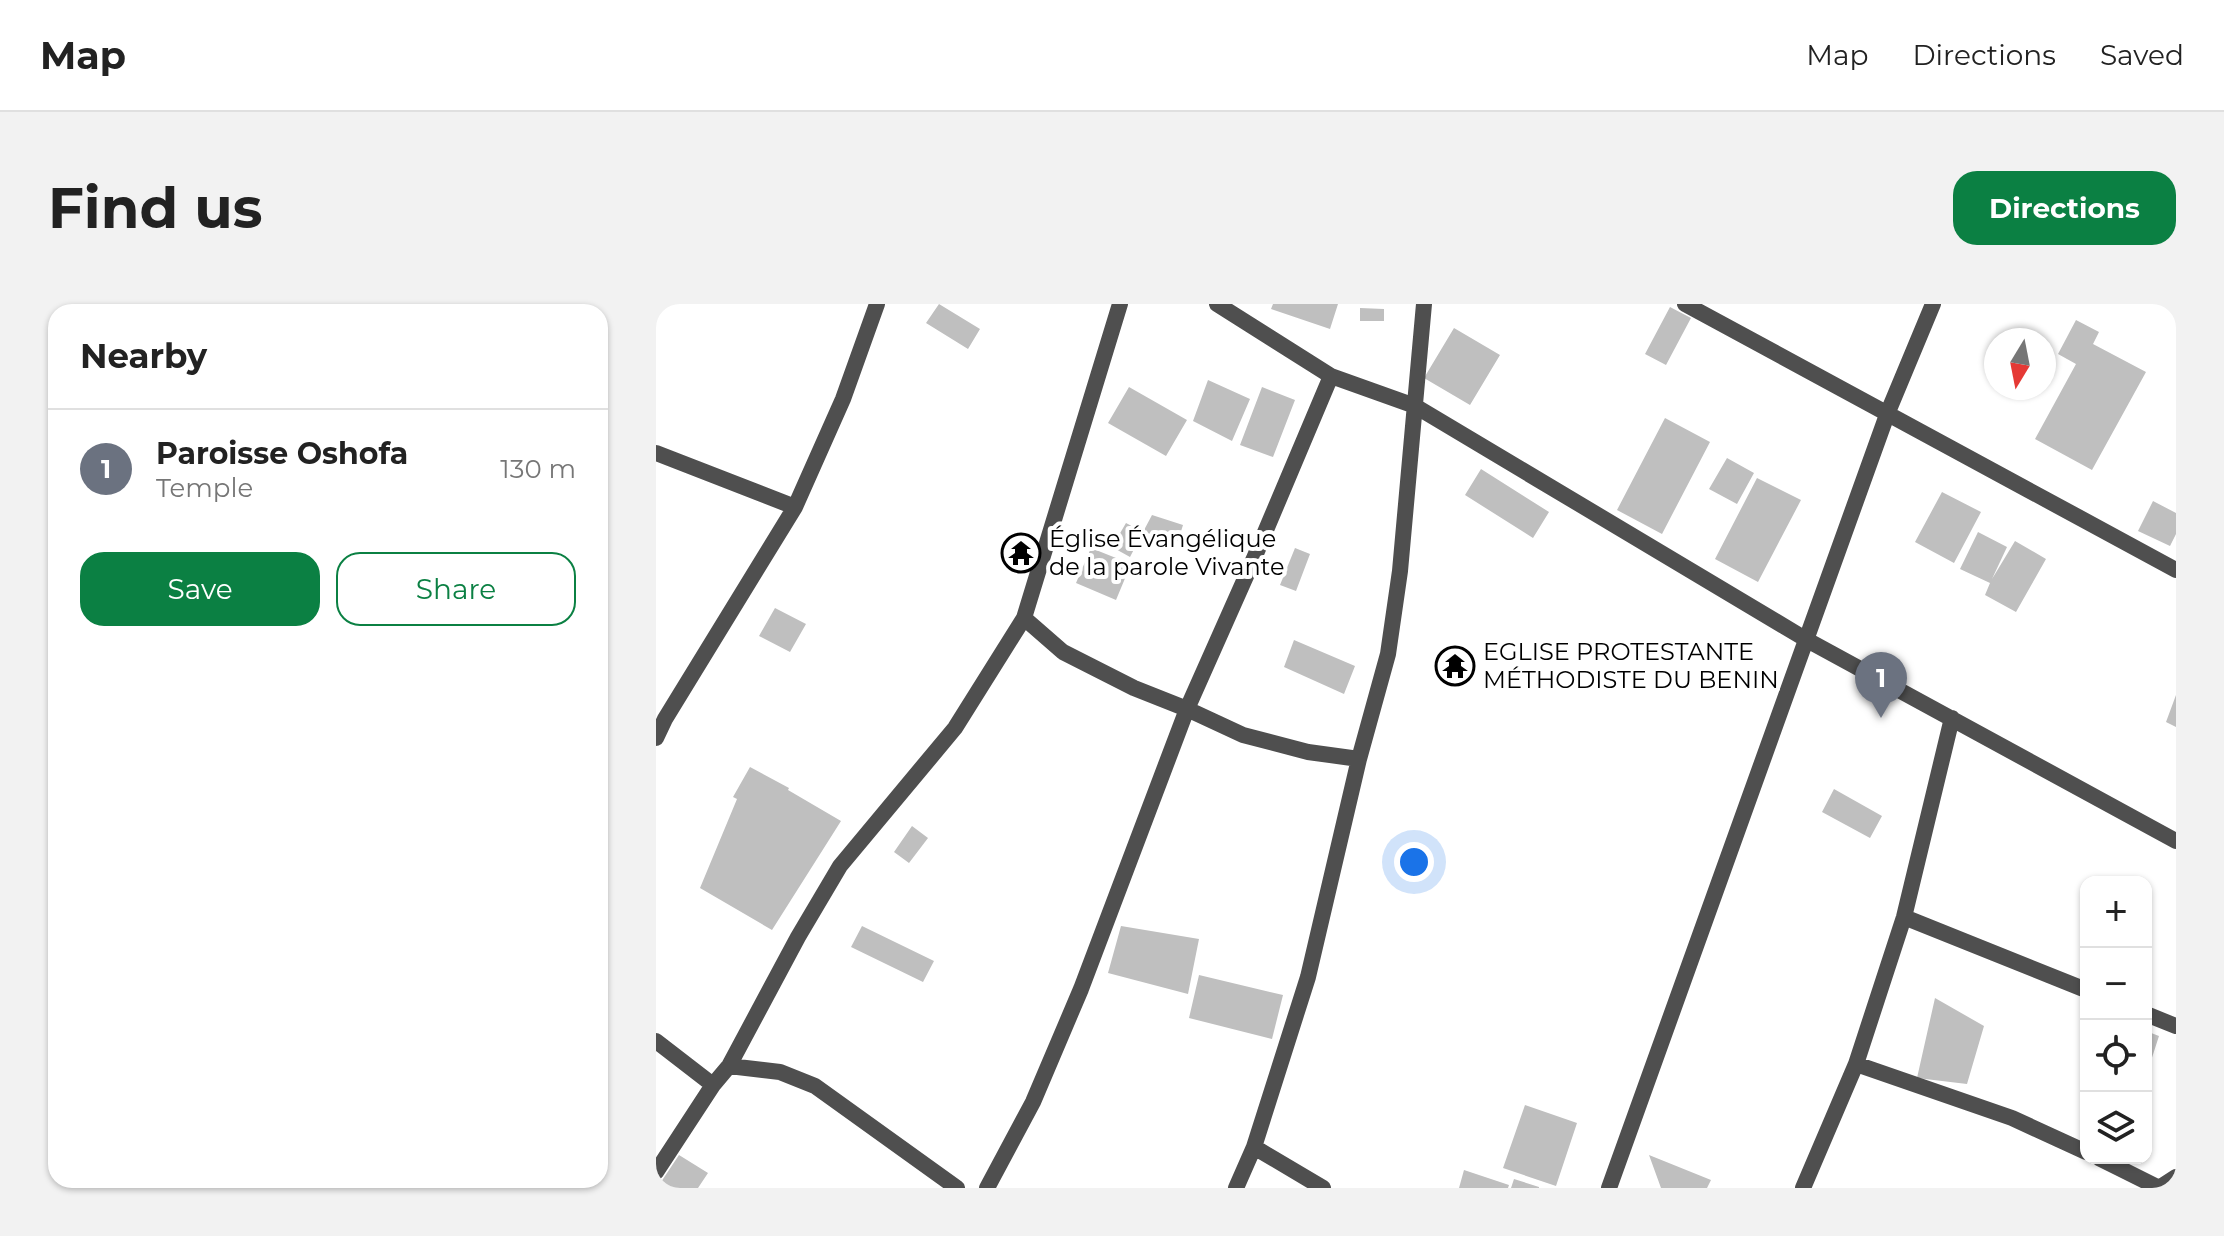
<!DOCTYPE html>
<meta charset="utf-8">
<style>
:root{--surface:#fff;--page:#f2f2f2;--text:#222;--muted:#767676;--line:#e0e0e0;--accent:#0b8043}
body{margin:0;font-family:Montserrat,sans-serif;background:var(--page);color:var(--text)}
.controls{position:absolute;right:24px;bottom:24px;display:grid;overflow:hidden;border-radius:16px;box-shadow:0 2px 6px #0004}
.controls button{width:72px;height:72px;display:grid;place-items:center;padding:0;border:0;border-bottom:2px solid var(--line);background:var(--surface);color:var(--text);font:40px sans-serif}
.compass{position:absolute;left:1328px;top:24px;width:72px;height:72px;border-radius:50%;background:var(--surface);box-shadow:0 2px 6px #0004;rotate:190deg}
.you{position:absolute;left:758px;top:558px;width:28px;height:28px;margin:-20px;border:6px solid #fff;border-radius:50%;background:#1a73e8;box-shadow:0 0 0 12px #1a73e833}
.badge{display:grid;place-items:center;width:52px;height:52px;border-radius:50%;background:var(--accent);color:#fff;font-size:26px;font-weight:700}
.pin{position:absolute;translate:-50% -66px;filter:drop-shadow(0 2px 4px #0008)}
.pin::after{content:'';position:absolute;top:42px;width:28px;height:24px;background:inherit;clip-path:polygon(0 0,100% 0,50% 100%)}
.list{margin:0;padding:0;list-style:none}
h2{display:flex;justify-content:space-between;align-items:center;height:104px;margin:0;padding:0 32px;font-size:34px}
h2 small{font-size:26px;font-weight:400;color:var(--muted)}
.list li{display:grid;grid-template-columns:52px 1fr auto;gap:24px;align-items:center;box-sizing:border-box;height:120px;padding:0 32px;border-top:2px solid var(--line)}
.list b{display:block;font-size:30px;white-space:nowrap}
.list p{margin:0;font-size:26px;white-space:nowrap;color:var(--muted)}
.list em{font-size:26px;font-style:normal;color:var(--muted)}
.actions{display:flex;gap:16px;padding:24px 32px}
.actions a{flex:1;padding:18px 0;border:2px solid var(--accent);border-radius:24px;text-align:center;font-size:28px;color:var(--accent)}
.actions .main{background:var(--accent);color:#fff}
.icon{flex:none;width:44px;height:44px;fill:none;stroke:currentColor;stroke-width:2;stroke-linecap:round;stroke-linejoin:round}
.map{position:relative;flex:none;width:1520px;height:884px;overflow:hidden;border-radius:24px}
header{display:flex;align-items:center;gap:48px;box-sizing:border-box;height:112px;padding:0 40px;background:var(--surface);border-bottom:2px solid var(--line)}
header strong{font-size:38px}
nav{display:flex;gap:44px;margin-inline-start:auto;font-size:28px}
.intro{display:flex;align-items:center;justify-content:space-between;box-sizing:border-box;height:192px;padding:0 48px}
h1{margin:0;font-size:56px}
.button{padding:20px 36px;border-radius:24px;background:var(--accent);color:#fff;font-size:28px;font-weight:700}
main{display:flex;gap:48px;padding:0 48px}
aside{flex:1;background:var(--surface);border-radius:24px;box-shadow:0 2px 6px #0004}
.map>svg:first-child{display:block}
.building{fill:#bfbfbf}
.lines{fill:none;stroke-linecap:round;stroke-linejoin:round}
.street{stroke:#4f4f4f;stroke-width:16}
.labels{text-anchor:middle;stroke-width:8;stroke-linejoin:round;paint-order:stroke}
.poi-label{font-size:24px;fill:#000;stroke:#fff;text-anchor:start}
</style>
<header>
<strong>Map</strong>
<nav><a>Map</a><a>Directions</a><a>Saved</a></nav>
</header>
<div class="intro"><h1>Find us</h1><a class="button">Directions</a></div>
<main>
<aside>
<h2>Nearby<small></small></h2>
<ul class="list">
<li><span class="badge" style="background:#6b7280">1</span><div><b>Paroisse Oshofa</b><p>Temple</p></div><em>130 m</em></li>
</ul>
<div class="actions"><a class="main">Save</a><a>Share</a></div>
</aside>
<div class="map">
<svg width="1520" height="884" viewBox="0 0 1520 884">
<rect width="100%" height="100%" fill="#fff"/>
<path class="building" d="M283 0 324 25 312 45 270 19Z
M617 0H682L674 25 615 5Z
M1014 3 1035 14 1010 61 989 50Z
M704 4 728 5V17H704Z
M1420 16 1443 28 1437 40 1490 68 1436 166 1379 135 1420 60 1402 50Z
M798 24 844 51 814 101 768 74Z
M552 76 594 95 576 137 537 117Z
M473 83 531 116 510 152 452 119Z
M606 83 639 96 617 153 584 141Z
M1009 114 1054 138 1006 230 961 206Z
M1071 154 1098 169 1081 200 1053 185Z
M825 165 893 208 877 234 809 191Z
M1101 174 1145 196 1102 278 1059 255Z
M1286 188 1325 208 1298 259 1259 238Z
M1497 197 1520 209V230L1514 242 1482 227Z
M496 211 527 221 522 237 487 228Z
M470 219 487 228 474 253 456 243Z
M1322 228 1351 243 1336 275 1359 237 1390 255 1360 308 1329 291 1334 279 1304 265Z
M435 244 475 260 460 296 420 279Z
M639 244 654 250 640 287 624 281Z
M119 304 150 320 134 348 103 332Z
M638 336 699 362 688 390 628 363Z
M1520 391V423L1510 418Z
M94 463 133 484 132 486 185 517 116 626 44 584 81 495 77 493Z
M1178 485 1226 512 1214 534 1166 508Z
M256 522 272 534 253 559 238 548Z
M206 622 278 657 267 678 195 643Z
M465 622 543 635 532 690 452 669Z
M543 671 627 691 616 735 533 714Z
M1279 694 1328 722 1311 780 1261 774Z
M1490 727 1503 732 1491 769H1490Z
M869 801 921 819 900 882 847 864Z
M23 851 52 869 42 884H1Z
M993 851 1055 876 1051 884H1005Z
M808 866 853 881 852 884H803Z
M858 875 883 883V884H855Z"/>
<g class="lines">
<path class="street" d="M561 0 675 72 759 102 1151 336 1520 537
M1029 0 1520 266
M0 149 139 203
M368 314 407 348 478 384 531 405 587 431 652 448 703 455
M0 434 9 415 139 203 187 95 221 0
M1248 613 1430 686
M1490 710 1520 722
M0 737 57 781
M1200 760 1356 814 1430 848
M73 762 124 768 159 782 301 884
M598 843 667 884
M1443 854 1503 884 1520 873
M0 868 57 781 73 762 142 633 184 562 299 424 368 314 464 0
M331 884 377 798 425 685 531 405 599 252 675 72
M580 884 598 843 652 673 703 455 732 350 744 267 768 0
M953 884 1232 108 1277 0
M1147 884 1200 760 1248 613 1296 414"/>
</g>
<defs>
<g id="temple-ring" transform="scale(2)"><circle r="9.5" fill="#fff" stroke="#000" stroke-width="1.5"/><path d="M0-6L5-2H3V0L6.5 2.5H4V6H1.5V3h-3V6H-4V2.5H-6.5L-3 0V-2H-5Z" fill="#000"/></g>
</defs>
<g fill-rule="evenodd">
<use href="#temple-ring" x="365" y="249"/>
<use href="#temple-ring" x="799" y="362"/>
</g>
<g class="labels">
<g class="poi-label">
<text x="393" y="243">Église Évangélique<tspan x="393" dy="28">de la parole Vivante</tspan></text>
<text x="827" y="356">EGLISE PROTESTANTE<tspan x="827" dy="28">MÉTHODISTE DU BENIN</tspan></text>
</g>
</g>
</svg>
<div class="controls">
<button>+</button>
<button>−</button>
<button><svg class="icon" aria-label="locate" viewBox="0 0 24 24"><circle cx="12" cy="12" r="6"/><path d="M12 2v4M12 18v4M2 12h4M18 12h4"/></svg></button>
<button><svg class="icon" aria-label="layers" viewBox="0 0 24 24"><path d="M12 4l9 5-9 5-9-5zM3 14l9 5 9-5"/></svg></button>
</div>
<svg class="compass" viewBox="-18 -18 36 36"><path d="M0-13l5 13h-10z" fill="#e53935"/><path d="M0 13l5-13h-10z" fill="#767676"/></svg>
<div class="you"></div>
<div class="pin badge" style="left:1225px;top:414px;background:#6b7280">1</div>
</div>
</main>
